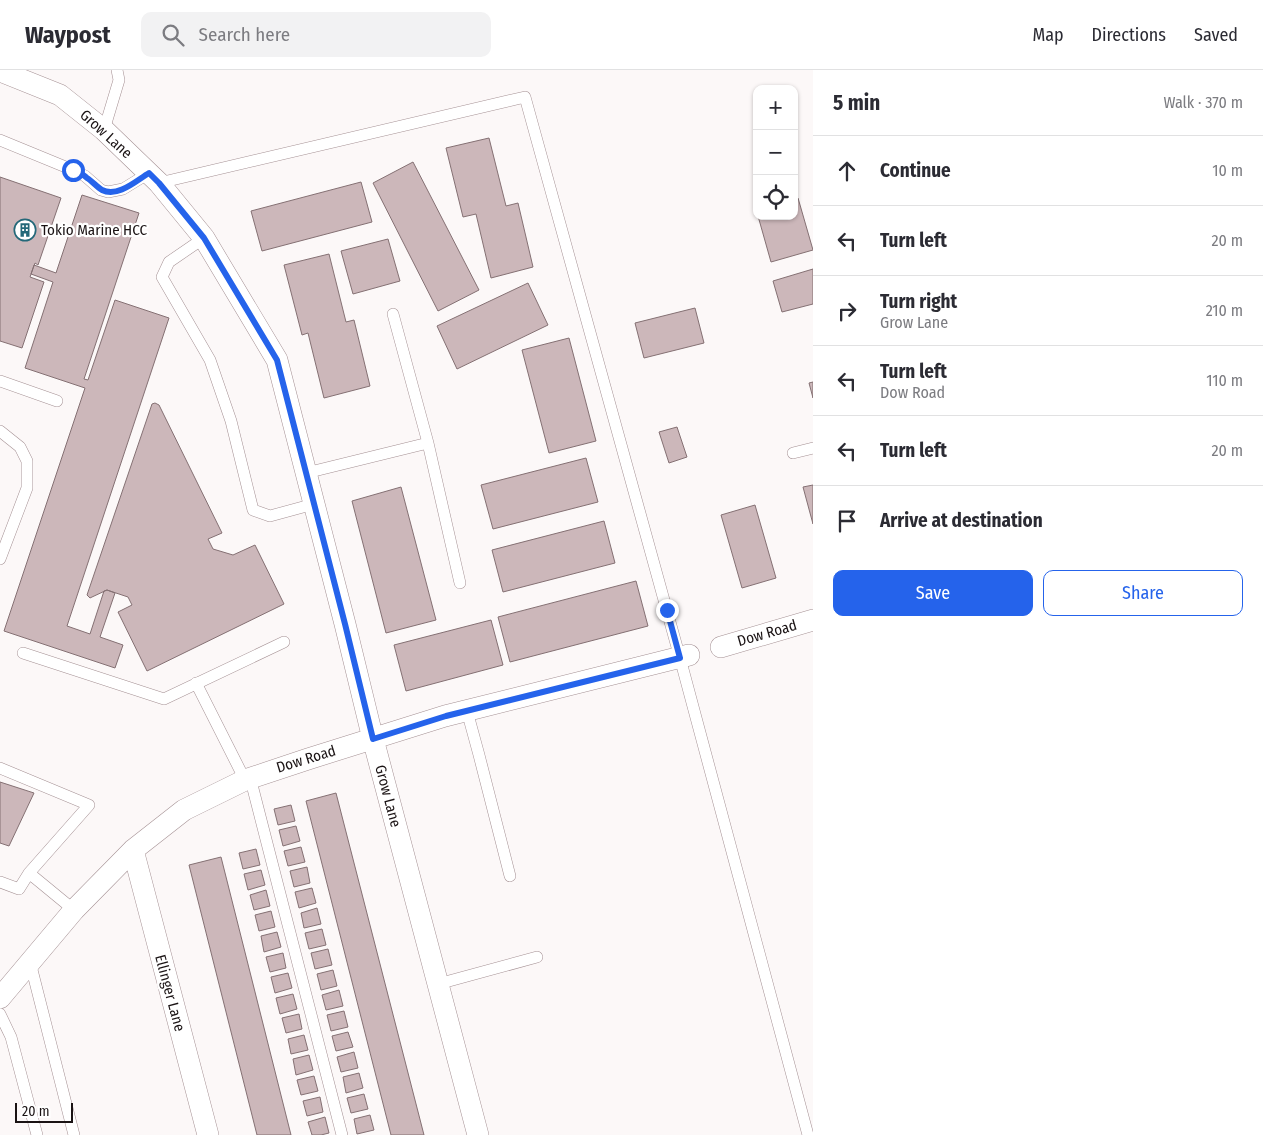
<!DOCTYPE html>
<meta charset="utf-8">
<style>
:root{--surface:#fff;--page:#f2f2f3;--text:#2b2b33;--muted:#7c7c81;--line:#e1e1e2;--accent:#2563eb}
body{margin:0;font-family:"Fira Sans Condensed",sans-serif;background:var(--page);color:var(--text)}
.controls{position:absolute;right:15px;top:15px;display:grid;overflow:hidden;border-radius:10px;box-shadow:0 1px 4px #0004}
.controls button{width:45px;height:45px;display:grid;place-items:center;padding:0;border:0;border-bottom:1px solid var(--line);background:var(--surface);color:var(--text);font:25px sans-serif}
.scale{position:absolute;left:15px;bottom:12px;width:58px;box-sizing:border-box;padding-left:5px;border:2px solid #1a1314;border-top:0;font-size:14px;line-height:18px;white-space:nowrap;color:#1a1314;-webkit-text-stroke:4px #fff;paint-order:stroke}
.stop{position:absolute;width:15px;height:15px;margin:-11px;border:4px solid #2563eb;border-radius:50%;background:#fff}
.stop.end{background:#2563eb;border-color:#fff;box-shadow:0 1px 5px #0008}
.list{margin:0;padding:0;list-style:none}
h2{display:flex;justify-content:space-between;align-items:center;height:65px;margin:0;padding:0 20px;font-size:21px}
h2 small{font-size:16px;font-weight:400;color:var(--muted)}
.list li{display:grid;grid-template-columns:32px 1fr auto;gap:15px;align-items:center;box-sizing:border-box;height:70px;padding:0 20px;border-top:1px solid var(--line)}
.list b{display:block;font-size:19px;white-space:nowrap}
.list p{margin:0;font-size:16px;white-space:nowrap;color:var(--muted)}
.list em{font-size:16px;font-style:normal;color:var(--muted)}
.actions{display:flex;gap:10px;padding:15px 20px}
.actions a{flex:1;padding:11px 0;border:1px solid var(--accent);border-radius:10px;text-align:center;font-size:18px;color:var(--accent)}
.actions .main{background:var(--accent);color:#fff}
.icon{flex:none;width:28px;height:28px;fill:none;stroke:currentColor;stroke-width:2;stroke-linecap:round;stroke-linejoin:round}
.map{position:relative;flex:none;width:813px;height:1065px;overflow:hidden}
header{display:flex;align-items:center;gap:30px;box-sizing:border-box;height:70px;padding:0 25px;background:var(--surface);border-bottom:1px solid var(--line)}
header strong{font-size:24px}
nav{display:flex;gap:28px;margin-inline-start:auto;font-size:18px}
.search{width:350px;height:45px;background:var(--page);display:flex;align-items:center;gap:12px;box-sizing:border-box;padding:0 18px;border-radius:10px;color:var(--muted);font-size:19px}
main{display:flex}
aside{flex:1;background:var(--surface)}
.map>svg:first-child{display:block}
.building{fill:#ccb7ba;stroke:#847073}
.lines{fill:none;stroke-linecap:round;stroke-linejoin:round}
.service-casing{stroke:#a59194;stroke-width:12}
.minor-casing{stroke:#a59194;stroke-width:22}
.service{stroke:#fff;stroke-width:11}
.minor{stroke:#fff;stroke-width:21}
.route{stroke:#2563eb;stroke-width:6}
.labels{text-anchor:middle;stroke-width:4.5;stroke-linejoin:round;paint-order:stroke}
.street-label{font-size:15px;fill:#1a1314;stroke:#fff}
.poi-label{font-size:15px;fill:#1a1314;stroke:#fff;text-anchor:start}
</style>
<header>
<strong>Waypost</strong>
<div class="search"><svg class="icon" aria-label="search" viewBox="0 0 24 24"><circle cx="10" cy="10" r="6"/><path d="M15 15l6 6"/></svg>Search here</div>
<nav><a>Map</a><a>Directions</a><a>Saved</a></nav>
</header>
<main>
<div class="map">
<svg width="813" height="1065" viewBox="0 0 813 1065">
<rect width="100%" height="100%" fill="#fcf8f8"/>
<path class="building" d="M489 68 506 136 518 133 533 197 491 208 476 144 463 147 446 78Z
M413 92 479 220 438 241 373 113Z
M0 107 61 128 38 195 35 193 30 207 44 212 22 278 0 271Z
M361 112 372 152 262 181 251 141Z
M82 125 139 143 84 309 88 310 115 230 169 248 67 556 90 564 104 521 107 520 115 523 100 567 123 575 115 598 4 561 85 318 25 298 53 212 31 204 34 195 56 203Z
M798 128 813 180 771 192 758 146H794V129Z
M388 169 400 211 353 224 341 181Z
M329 184 346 252 354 250 370 316 324 328 308 263 302 265 284 195Z
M813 199V234L782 242 773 211Z
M528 213 548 255 457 299 437 256Z
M695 238 704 273 644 288 635 253Z
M569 268 596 371 549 383 522 280Z
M813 312V328L809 313Z
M155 333 159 335 222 463 208 469 213 479 233 485 255 475 284 534 147 601 118 542 132 535 128 527 107 520 92 527 90 528 87 525 152 334Z
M677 357 687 387 669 393 659 362Z
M586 388 598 432 493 459 481 415Z
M813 415V454L803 417Z
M401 417 436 550 386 563 352 431Z
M755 435 776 508 742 518 721 445Z
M604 451 615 493 503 522 492 480Z
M636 511 648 556 510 592 498 547Z
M491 550 503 595 406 621 394 575Z
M0 712 34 723 9 776 0 773Z
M336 723 424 1065H391L306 731Z
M291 735 295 751 278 755 274 739Z
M296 756 300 771 283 776 279 760Z
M301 777 305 792 288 796 284 781Z
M256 779 260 795 243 799 239 783Z
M221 787 291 1065H257L189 795Z
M307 797 310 813 294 817 290 801Z
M261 800 265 815 248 820 244 804Z
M312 818 316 833 299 838 295 822Z
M266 820 270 836 254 840 250 825Z
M317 838 321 854 304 858 301 843Z
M271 841 275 857 259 861 255 845Z
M322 859 326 875 309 879 305 863Z
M277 862 281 877 264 882 261 866Z
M328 879 332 895 315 899 311 883Z
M283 883 286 898 270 902 266 887Z
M333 900 337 916 321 920 317 904Z
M288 903 292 918 275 923 271 907Z
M339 920 343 936 326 940 322 925Z
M293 924 297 939 280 944 276 928Z
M344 941 348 957 331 961 327 945Z
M299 944 302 959 286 963 282 948Z
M348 962 353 977 336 981 332 966Z
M304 965 308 980 291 984 288 969Z
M354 982 358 998 341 1002 337 987Z
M309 985 313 1000 296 1005 293 989Z
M359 1003 363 1018 346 1023 343 1007Z
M314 1006 318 1021 301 1025 297 1010Z
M364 1024 368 1039 351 1043 347 1028Z
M320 1027 323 1042 307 1046 303 1031Z
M370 1045 374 1060 357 1064 354 1049Z
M325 1047 329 1063 321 1065H312L308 1052Z"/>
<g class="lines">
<g class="service-casing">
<path id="service" d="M104 60 119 10 117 0
M0 70 73 100 85 106 101 120 108 122 123 119 149 103
M159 113 525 27 680 588 808 1065
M204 168 169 192 162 207 210 290 231 351 253 440 270 446 314 434
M393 244 428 373 460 513
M0 311 57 331
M0 361 20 377 27 391V418L0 489
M793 383 813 378
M306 403 428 373
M23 583 164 629 284 572
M196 613 245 710
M467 641 479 685 510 806
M0 698 89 735 29 803 19 819 0 812
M250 707 342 1065
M29 803 74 840
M30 892 74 1065
M438 914 537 887
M0 944 11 967 37 1065"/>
</g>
<g class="minor-casing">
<path id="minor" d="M0 1 60 25 104 60 159 113 204 168 277 290 345 554 373 669 478 1065
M721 577 813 550
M133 780 208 1065
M0 928 74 840 133 780 184 740 245 710 308 689 445 646 689 585"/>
</g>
<use href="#service" class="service"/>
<use href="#minor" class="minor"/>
</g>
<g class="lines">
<path class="route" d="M73 100C78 102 83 104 87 108 92 111 97 117 102 120 118 128 137 110 149 103L159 113 204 168 277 290 345 554 373 669 446 646 680 588 667 540"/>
</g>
<defs>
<g id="building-ring" transform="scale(1.125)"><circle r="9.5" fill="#fff" stroke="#246879" stroke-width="1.5"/><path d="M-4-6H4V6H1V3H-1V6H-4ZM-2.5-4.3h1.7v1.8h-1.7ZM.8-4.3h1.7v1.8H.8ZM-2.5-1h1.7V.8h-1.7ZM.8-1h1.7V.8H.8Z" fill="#246879"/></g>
</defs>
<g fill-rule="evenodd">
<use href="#building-ring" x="25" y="160"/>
</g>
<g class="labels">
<g class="street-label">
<text transform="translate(106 64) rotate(42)" y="5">Grow Lane</text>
<text transform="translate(767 563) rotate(-16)" y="5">Dow Road</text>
<text transform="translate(306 689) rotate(-17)" y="5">Dow Road</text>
<text transform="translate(388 726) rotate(75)" y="5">Grow Lane</text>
<text transform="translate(170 923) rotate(75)" y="5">Ellinger Lane</text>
</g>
<g class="poi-label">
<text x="41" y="165">Tokio Marine HCC</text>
</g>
</g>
</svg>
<div class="controls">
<button>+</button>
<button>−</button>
<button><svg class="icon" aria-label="locate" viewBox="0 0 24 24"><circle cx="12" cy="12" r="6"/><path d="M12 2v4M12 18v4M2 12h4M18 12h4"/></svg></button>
</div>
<div class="scale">20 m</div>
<div class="stop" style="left:73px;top:100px"></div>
<div class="stop end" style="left:667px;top:540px"></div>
</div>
<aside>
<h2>5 min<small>Walk · 370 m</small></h2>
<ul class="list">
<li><svg class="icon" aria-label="ahead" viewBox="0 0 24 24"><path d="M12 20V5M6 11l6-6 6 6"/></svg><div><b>Continue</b></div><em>10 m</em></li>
<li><svg class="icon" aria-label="left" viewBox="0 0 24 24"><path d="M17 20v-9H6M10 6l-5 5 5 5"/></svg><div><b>Turn left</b></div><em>20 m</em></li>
<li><svg class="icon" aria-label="right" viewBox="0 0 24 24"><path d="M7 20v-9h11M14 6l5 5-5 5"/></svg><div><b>Turn right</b><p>Grow Lane</p></div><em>210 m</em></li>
<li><svg class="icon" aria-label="left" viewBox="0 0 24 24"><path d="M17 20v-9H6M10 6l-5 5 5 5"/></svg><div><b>Turn left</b><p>Dow Road</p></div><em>110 m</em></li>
<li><svg class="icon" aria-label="left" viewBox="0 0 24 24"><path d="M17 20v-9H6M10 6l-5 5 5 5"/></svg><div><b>Turn left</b></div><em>20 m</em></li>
<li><svg class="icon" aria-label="arrive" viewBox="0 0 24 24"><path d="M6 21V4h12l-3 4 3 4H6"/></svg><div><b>Arrive at destination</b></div></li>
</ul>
<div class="actions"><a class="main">Save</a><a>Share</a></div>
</aside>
</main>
